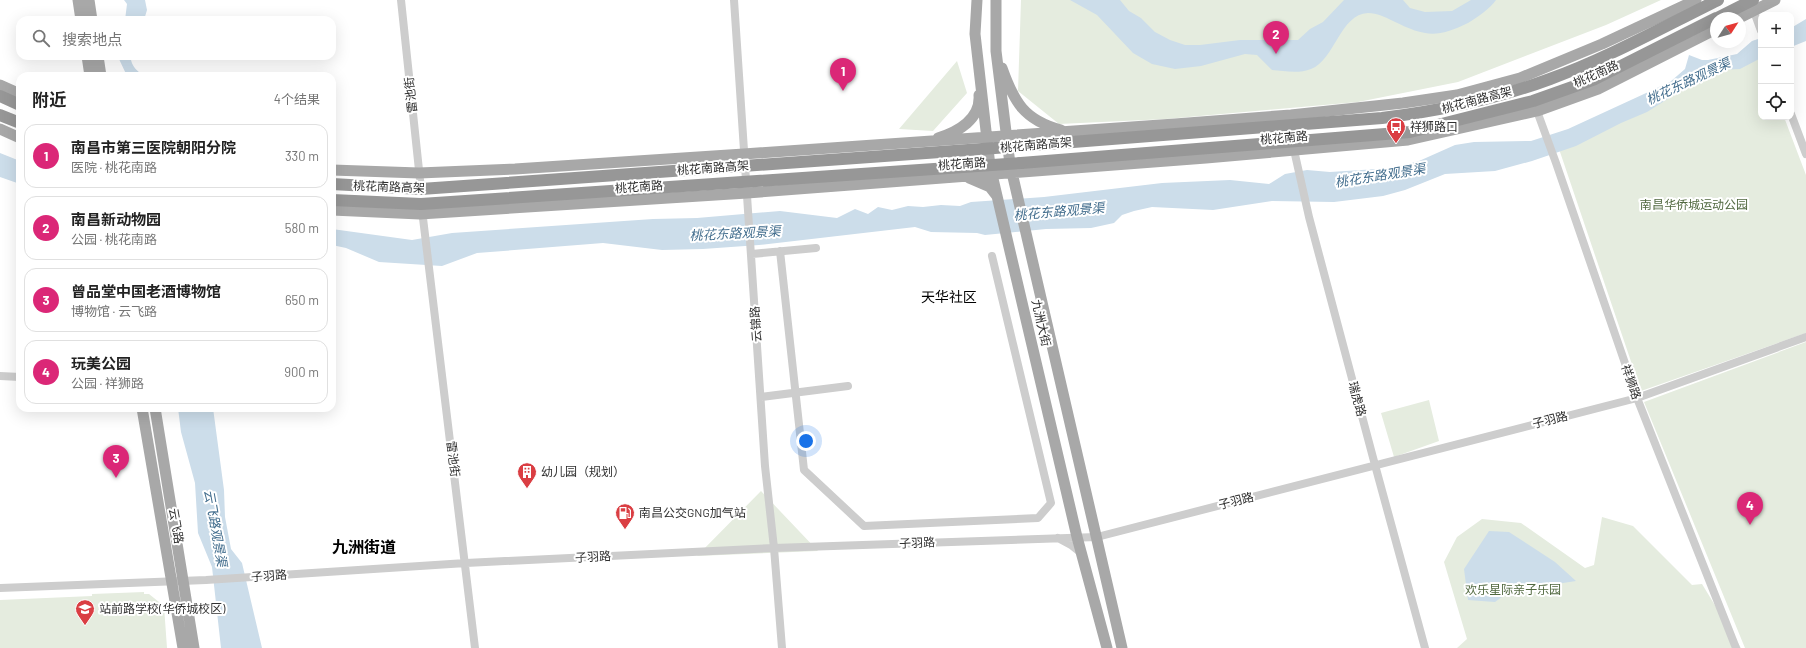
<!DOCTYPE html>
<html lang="zh">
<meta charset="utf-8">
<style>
:root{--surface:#fff;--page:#f6f6f6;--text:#222;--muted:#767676;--line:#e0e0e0;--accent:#db2777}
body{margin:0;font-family:Barlow,"Noto Sans SC",sans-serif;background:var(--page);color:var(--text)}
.controls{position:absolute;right:12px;top:12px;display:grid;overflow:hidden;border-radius:8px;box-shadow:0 4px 16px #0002}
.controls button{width:36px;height:36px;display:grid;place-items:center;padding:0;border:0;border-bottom:1px solid var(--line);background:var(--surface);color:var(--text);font:20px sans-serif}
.compass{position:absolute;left:1710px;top:12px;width:36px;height:36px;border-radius:50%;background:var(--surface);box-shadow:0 4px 16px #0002;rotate:54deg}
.you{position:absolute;left:806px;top:441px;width:14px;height:14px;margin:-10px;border:3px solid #fff;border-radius:50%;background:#1a73e8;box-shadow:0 0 0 6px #1a73e833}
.badge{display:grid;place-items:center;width:26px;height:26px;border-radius:50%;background:var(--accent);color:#fff;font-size:13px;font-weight:700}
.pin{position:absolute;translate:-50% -33px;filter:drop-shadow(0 1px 2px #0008)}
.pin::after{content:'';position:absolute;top:21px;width:14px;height:12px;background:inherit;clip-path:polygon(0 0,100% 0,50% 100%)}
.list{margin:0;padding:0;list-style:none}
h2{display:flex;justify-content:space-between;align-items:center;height:52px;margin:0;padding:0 16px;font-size:17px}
h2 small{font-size:13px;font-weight:400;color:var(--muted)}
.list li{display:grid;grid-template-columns:26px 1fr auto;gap:12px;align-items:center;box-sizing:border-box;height:64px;margin:0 8px 8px;padding:0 8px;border:1px solid var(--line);border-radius:12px}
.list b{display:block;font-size:15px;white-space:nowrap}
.list p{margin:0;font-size:13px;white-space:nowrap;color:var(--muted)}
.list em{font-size:13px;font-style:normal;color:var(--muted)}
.icon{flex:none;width:22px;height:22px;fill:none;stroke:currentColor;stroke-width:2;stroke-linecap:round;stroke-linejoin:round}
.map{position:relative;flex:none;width:1806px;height:648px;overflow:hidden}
.search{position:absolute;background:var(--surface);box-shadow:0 4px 16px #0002;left:16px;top:16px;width:320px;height:44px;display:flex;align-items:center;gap:10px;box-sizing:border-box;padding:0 14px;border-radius:12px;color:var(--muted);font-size:15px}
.panel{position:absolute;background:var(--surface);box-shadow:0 4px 16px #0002;left:16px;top:72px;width:320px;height:340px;border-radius:12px}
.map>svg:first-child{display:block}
.green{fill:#e5ecdf}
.water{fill:#ccddea}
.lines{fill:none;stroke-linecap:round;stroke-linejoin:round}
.minor{stroke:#cdcdcd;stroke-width:8}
.major{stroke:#a8a8a8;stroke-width:11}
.highway{stroke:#979797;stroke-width:12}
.highway-bridge{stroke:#979797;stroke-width:12}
.labels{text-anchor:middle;stroke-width:4;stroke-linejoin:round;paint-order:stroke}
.street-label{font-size:12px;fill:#303030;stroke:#fff}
.poi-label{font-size:12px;fill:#303030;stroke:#fff;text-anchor:start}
.park-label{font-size:12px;fill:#516940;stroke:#fff}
.water-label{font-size:13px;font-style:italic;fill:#426d8d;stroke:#fff}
.quarter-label{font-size:14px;fill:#000;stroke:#fff}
.district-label{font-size:16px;font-weight:bold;fill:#000;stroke:#fff}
</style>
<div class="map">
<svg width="1806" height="648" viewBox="0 0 1806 648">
<rect width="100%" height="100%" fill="#fff"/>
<path class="green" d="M1021 0H1661L1606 25 1458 82 1358 102 1166 119 1059 124 1018 91Z
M1761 55V117H1784L1806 175V333L1641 391 1558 146 1737 63Z
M957 61 967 93 933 131 899 129Z
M1806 342V648H1745L1644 402Z
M1429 400 1439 441 1394 457 1381 413Z
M761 491 818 551 697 556Z
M1602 517 1633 526 1692 585 1702 584 1741 648H1457L1467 639 1444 562 1457 537 1482 519 1521 523 1585 568 1594 565Z
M144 592V594H149L164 606 167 648H0V600L92 596V594Z"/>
<path class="water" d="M124 0H145L147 10 144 20H125L127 4Z
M1070 0H1120L1129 11 1141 18 1155 32 1170 40 1185 45H1200L1240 40H1298L1310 29 1323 22 1344 0H1403L1410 8 1425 12 1452 11 1471 0H1496C1491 8 1476 18 1468 23 1436 39 1424 36 1393 21 1385 17 1377 13 1368 13 1340 14 1335 60 1311 69 1299 74 1284 71 1272 70L1257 55 1245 54 1201 66 1175 69 1152 64 1133 53 1097 15Z
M1806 19V41L1791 47V28Z
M1761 38V58L1740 69 1718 70 1701 78 1647 112 1621 123 1576 146 1532 161 1495 171 1445 174 1405 190 1383 196 1334 202 1272 201 1213 210 1152 207 1134 211 1122 215 1114 223 1091 228 1046 229 985 235 977 233 931 232 915 227 759 245 703 249 662 250 603 243 477 253 442 266 379 262 346 248 332 245V229L412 240 452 233 653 219 697 218 780 211 837 218 855 209 868 214 878 207 892 210 908 206 923 207 941 205 960 206 971 202 1044 197 1162 183 1230 180 1269 184 1285 174 1307 170 1330 172 1393 168 1419 161 1455 145 1474 142 1531 141 1568 129 1670 82 1685 69 1689 55 1702 60H1708L1737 54 1752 41Z
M120 56H131C130 65 137 71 144 76H127L119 59Z
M0 153 20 161V184L0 177Z
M178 408H213L224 490 225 517 231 549 242 563 262 648H221L212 567 198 533 195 483 181 432Z
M1489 531 1509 532 1555 562 1576 581 1510 591 1495 602 1468 600 1464 569Z"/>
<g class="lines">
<path class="minor" d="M401 0 421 189
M734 0 765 466 774 548 782 648
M1752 6 1761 31
M1537 111 1556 163 1637 398 1736 648
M1791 114 1806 154
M1294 150 1309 217 1375 465 1425 648
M422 210 475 648
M780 251 804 470 864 526 1038 518 1051 503 992 256
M752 254 816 248
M0 376 20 377
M761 397 848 386
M1058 538 1071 545 1081 553
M0 588 206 580 466 563 774 548 1097 537 1637 398 1806 337"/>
<path class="major" d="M78 0 81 20
M89 0 92 20
M977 0 975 34 990 166 1077 537 1107 648
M996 0V51L1010 164 1122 648
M1739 18 1775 0
M87 56 90 76
M98 56 101 76
M1002 68C1014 102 1024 120 1061 130
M0 85 20 94
M0 129 20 138
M938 138C958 132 981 119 979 95
M332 170 419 173 515 169 744 154 1175 124 1291 115 1403 103 1457 95 1520 78 1602 44 1696 0
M969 178 990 187 997 196
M332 210 420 214 747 193 1206 158 1408 140 1537 111 1598 89 1716 29
M142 408 183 648
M155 408 194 648"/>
<path class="highway" d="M1717 18 1753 0
M0 96 20 105
M0 115 20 123
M1021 163 1410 132 1533 101 1595 79 1716 18"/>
<path class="highway-bridge" d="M332 184 421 189 982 149 1382 118C1439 111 1496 99 1550 79 1608 58 1663 27 1718 0
M332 200 421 204 1021 163"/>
</g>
<defs>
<g id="bus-pin" transform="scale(1)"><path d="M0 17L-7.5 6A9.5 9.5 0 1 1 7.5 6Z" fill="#da3e43" stroke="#fff"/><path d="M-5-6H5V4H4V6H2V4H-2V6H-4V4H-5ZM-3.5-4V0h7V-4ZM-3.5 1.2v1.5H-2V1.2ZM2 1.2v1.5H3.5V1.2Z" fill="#fff"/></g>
<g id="building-pin" transform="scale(1)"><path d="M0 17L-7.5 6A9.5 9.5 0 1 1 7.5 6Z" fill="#da3e43" stroke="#fff"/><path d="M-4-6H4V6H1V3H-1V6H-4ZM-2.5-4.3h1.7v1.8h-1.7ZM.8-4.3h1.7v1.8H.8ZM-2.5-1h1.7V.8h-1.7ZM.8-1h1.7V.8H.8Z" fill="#fff"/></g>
<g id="fuel-pin" transform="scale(1)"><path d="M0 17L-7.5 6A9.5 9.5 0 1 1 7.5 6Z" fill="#da3e43" stroke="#fff"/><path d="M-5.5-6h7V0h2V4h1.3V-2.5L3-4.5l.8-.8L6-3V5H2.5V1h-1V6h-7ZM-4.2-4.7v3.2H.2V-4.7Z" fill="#fff"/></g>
<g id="school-pin" transform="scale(1)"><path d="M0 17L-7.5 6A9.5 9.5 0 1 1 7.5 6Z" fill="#da3e43" stroke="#fff"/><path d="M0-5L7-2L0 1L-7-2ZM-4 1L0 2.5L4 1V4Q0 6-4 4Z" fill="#fff"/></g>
</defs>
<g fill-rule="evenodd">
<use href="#bus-pin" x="1396" y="127"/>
<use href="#building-pin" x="527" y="472"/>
<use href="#fuel-pin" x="625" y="513"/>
<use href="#school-pin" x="85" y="609"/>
</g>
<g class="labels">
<g class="street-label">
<text transform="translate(1596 74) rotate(-24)" y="4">桃花南路</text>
<text transform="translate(411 95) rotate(-96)" y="4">雷池街</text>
<text transform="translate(1477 100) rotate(-15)" y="4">桃花南路高架</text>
<text transform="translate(1284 138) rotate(-5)" y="4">桃花南路</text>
<text transform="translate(1036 145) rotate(-5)" y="4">桃花南路高架</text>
<text transform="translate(962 164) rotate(-4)" y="4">桃花南路</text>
<text transform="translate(713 168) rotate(-4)" y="4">桃花南路高架</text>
<text transform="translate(389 187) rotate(2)" y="4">桃花南路高架</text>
<text transform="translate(639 187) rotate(-4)" y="4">桃花南路</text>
<text transform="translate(1041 323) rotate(77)" y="4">九洲大街</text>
<text transform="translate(756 324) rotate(-94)" y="4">云锦路</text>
<text transform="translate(1631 382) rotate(71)" y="4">祥狮路</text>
<text transform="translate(1357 399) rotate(75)" y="4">瑞虎路</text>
<text transform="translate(1550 420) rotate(-14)" y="4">子羽路</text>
<text transform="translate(453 459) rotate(83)" y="4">雷池街</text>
<text transform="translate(1236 501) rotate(-14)" y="4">子羽路</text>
<text transform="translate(176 526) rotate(80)" y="4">云飞路</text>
<text transform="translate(917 543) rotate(-2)" y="4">子羽路</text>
<text transform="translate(593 557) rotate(-3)" y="4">子羽路</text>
<text transform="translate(269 576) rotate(-4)" y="4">子羽路</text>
</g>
<g class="poi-label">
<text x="1410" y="131">祥狮路口</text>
<text x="541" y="476">幼儿园（规划）</text>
<text x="639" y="517">南昌公交GNG加气站</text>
<text x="99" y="613">站前路学校(华侨城校区)</text>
</g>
<g class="park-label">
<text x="1694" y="209">南昌华侨城运动公园</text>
<text x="1513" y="594">欢乐星际亲子乐园</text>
</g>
<g class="water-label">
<text transform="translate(1688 81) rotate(-25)" y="5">桃花东路观景渠</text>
<text transform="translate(1380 175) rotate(-9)" y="5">桃花东路观景渠</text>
<text transform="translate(1059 211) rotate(-5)" y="5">桃花东路观景渠</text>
<text transform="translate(735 233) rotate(-3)" y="5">桃花东路观景渠</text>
<text transform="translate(216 528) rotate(80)" y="5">云飞路观景渠</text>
</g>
<g class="quarter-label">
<text x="949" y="302">天华社区</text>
</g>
<g class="district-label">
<text x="364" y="553">九洲街道</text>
</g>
</g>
</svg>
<div class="controls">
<button>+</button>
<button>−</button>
<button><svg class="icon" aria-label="locate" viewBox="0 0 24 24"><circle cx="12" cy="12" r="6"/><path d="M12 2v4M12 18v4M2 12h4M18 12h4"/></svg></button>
</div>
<svg class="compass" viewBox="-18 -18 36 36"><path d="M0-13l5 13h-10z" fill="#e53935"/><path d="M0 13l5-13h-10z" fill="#767676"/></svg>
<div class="you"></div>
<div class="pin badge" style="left:843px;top:91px">1</div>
<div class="pin badge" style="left:1276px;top:54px">2</div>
<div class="pin badge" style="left:116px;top:478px">3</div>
<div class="pin badge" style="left:1750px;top:525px">4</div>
<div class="search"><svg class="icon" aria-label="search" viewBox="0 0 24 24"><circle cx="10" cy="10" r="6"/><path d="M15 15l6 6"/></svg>搜索地点</div>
<section class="panel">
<h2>附近<small>4个结果</small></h2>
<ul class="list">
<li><span class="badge">1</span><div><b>南昌市第三医院朝阳分院</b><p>医院 · 桃花南路</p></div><em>330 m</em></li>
<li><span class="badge">2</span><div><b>南昌新动物园</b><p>公园 · 桃花南路</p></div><em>580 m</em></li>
<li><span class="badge">3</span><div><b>曾品堂中国老酒博物馆</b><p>博物馆 · 云飞路</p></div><em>650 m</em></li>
<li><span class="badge">4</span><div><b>玩美公园</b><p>公园 · 祥狮路</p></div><em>900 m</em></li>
</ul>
</section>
</div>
